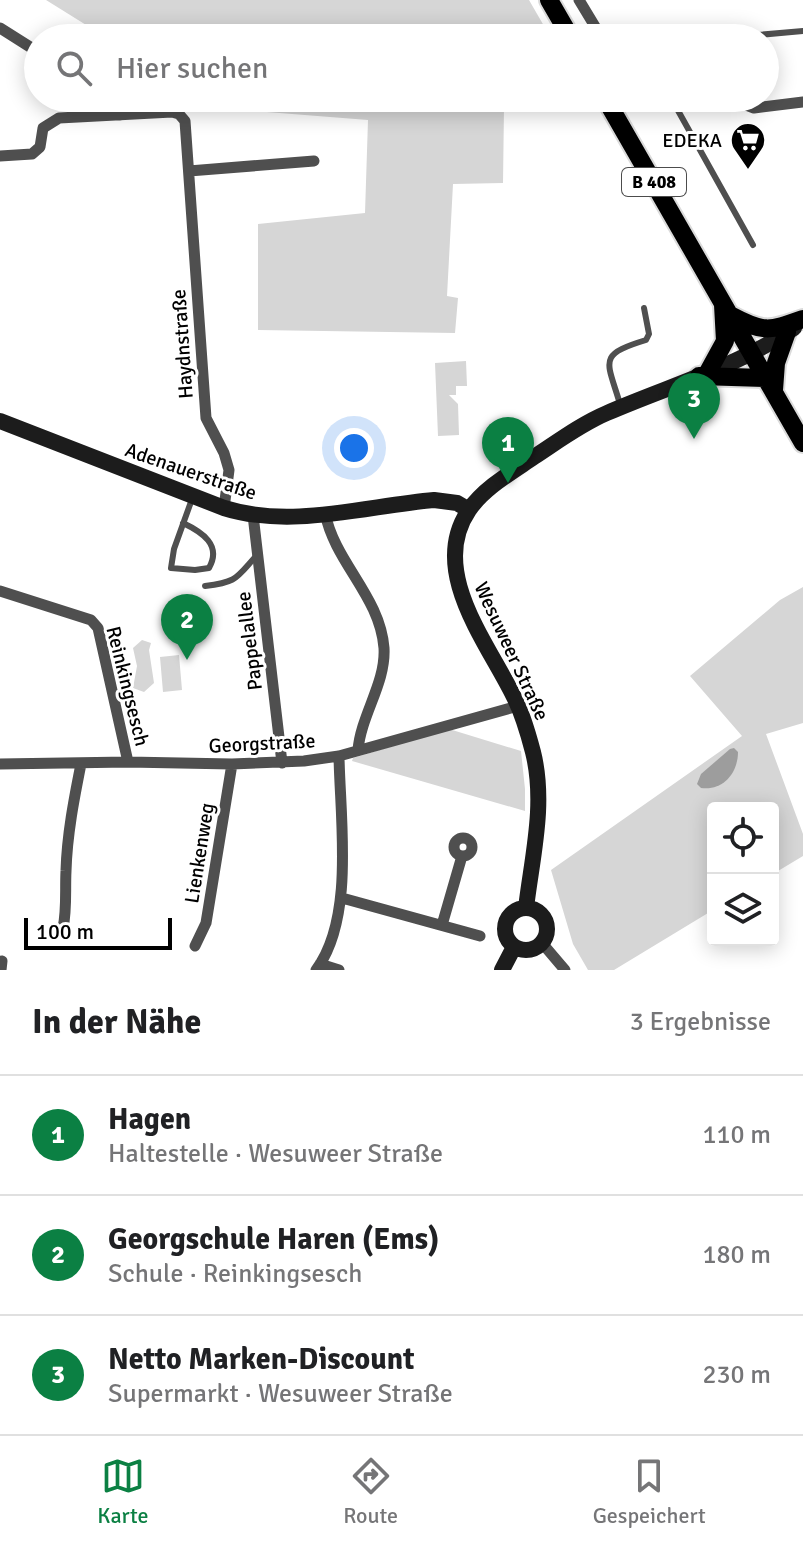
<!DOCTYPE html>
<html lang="de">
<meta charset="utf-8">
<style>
:root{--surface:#fff;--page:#f2f2f2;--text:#202124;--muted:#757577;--line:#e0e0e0;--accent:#0b8043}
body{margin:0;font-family:Signika,sans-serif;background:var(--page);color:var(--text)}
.controls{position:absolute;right:24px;bottom:24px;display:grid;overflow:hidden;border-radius:8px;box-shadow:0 4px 20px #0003}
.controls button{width:72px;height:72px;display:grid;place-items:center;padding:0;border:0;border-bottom:2px solid var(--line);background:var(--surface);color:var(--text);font:40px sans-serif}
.scale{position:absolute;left:24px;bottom:20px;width:148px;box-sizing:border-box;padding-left:8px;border:4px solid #000;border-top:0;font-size:22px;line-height:28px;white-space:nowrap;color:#000;-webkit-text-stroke:6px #fff;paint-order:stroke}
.you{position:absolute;left:354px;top:448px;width:28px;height:28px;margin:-20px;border:6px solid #fff;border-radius:50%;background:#1a73e8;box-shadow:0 0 0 12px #1a73e833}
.badge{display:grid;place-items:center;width:52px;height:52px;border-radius:50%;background:var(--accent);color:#fff;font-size:26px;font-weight:700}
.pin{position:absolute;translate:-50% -66px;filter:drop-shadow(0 2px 4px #0008)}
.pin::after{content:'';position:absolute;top:42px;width:28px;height:24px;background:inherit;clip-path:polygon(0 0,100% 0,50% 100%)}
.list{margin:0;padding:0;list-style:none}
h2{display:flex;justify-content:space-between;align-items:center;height:104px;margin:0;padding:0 32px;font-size:34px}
h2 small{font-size:26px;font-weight:400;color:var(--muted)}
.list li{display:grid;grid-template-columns:52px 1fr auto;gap:24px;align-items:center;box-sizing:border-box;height:120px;padding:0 32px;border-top:2px solid var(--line)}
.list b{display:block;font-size:30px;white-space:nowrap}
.list p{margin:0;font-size:26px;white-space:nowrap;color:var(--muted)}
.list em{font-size:26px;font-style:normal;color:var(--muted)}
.icon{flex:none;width:44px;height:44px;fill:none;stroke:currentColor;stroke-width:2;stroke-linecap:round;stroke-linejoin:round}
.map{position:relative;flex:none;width:803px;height:970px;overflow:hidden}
.search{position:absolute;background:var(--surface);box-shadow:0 4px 20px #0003;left:24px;right:24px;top:24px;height:88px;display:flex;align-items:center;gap:20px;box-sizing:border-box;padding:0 28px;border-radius:44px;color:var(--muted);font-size:30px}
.sheet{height:464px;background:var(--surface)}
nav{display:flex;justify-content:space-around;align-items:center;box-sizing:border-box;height:112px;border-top:2px solid var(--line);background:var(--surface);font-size:22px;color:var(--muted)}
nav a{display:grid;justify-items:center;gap:4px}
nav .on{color:var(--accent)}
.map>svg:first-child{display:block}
.green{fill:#d6d6d6}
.water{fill:#9d9d9d}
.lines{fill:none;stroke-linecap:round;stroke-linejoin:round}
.primary-casing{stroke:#dbdbdb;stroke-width:22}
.lane{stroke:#4f4f4f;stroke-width:6}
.street{stroke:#4f4f4f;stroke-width:11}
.secondary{stroke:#1c1c1c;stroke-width:16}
.primary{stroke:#000;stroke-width:18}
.labels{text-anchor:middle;stroke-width:6;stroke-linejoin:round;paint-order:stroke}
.shield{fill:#fff;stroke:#4c4c4c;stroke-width:2}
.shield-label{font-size:18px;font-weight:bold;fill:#000}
.poi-label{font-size:20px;fill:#000;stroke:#fff;text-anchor:end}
.street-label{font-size:20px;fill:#000;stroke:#fff}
</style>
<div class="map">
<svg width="803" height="970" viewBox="0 0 803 970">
<rect width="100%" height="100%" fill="#fff"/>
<path class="green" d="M46 0H529L544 26V38H107Z
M216 98H543V106L504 107 503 183 453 184 447 296 458 298 455 333 258 330V224L365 213 368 120 243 110Z
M466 361 467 386H456V395H449L458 404 459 435 438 436 435 363Z
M803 587V723L766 734 803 834V856L773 874V808H713V910L614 970H588L573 944 551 870 742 736 690 676 780 600Z
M142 640 151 643 149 650 154 683 144 692 133 688 137 666 133 648Z
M179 655 182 690 163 692 160 657Z
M449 729 521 751 525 789V811L352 761 353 758Z"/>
<path class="water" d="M734 748 738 752C738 773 723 791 701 788L697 784 701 774 730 749Z"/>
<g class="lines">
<g class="primary-casing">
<path id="primary" d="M549 0 571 38
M605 98 803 443
M732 316C764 333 769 331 803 319
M708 372 725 341 723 305
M699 376 768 378
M774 390 776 363 787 332"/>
</g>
<path class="lane" d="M724 38 803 31
M671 98 753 245
M620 404C607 360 597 355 646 340L649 334 644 308
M183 523C202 532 222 545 209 568L195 570 171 568 174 549 192 499
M205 586C238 582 236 578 257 555"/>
<path class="street" d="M579 0 602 38
M0 28 38 52
M109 98 120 105V115
M728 98 754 108 803 102
M0 156 32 154 40 147 43 128 59 118 172 112 179 114 185 121 206 418 224 453 229 470 224 508
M189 171 314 161
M325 513C335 563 380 596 384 648 386 683 361 715 358 750
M253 515 282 763
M0 591 91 620 98 628 128 762
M0 764 128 762 232 764 304 761 339 756 518 706
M454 847a9 9 0 1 1 18 0a9 9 0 1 1-18 0Z
M342 898 480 936
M442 925 462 856
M63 928C67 909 65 891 66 871 67 835 74 799 81 764
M542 943 565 970
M195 946 206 923 232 764
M320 964 339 970
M1 970 2 961
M316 970C355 918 340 819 339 756"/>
<path class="secondary" d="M0 421 224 508C291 529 366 506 434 500L457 503 469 510
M505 929a21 21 0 1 1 42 0a21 21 0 1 1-42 0Z
M526 908C532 857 546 804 533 752 528 733 522 712 513 695 487 642 428 570 469 510 484 488 512 472 534 457 557 442 581 424 607 413 669 386 737 367 794 328
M502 970 514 947"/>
<use href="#primary" class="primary"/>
</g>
<defs>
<g id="supermarket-pin" transform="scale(1.8)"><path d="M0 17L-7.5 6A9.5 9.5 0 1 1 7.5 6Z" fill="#000" stroke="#fff"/><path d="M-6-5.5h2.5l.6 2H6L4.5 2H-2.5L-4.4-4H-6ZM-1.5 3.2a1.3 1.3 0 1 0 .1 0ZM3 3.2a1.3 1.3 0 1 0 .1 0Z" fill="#fff"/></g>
</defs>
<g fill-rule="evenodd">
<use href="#supermarket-pin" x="748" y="140"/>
</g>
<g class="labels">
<rect class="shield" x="622" y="168" width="64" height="28" rx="6"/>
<g class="shield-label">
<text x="654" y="188">B 408</text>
</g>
<g class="poi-label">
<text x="722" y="147">EDEKA</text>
</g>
<g class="street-label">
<text transform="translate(182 344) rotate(-94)" y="7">Haydnstraße</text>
<text transform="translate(191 471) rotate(19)" y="7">Adenauerstraße</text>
<text transform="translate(249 641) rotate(-97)" y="7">Pappelallee</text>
<text transform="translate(512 651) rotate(65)" y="7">Wesuweer Straße</text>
<text transform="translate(128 686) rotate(76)" y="7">Reinkingsesch</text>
<text transform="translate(262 743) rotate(-3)" y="7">Georgstraße</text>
<text transform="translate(199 853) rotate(-81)" y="7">Lienkenweg</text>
</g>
</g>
</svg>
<div class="controls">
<button><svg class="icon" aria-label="locate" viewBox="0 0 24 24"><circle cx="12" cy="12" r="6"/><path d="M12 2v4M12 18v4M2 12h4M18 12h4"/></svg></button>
<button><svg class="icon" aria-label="layers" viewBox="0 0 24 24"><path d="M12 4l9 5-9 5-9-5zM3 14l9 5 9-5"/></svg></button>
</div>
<div class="scale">100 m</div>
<div class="you"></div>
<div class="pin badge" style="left:508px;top:483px">1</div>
<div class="pin badge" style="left:187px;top:660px">2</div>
<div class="pin badge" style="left:694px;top:439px">3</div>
<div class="search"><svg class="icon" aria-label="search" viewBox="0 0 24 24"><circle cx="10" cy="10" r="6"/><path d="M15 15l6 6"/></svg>Hier suchen</div>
</div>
<section class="sheet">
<h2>In der Nähe<small>3 Ergebnisse</small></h2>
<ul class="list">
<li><span class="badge">1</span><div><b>Hagen</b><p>Haltestelle · Wesuweer Straße</p></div><em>110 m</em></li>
<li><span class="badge">2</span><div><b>Georgschule Haren (Ems)</b><p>Schule · Reinkingsesch</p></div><em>180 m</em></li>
<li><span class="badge">3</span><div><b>Netto Marken-Discount</b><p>Supermarkt · Wesuweer Straße</p></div><em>230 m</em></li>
</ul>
</section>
<nav>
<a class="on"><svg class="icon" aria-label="map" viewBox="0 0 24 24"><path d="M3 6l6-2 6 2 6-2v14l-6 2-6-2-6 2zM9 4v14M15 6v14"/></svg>Karte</a>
<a><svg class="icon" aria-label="directions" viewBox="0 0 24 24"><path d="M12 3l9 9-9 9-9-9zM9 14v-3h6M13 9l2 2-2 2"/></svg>Route</a>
<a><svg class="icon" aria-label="saved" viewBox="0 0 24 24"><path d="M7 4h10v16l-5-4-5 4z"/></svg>Gespeichert</a>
</nav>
